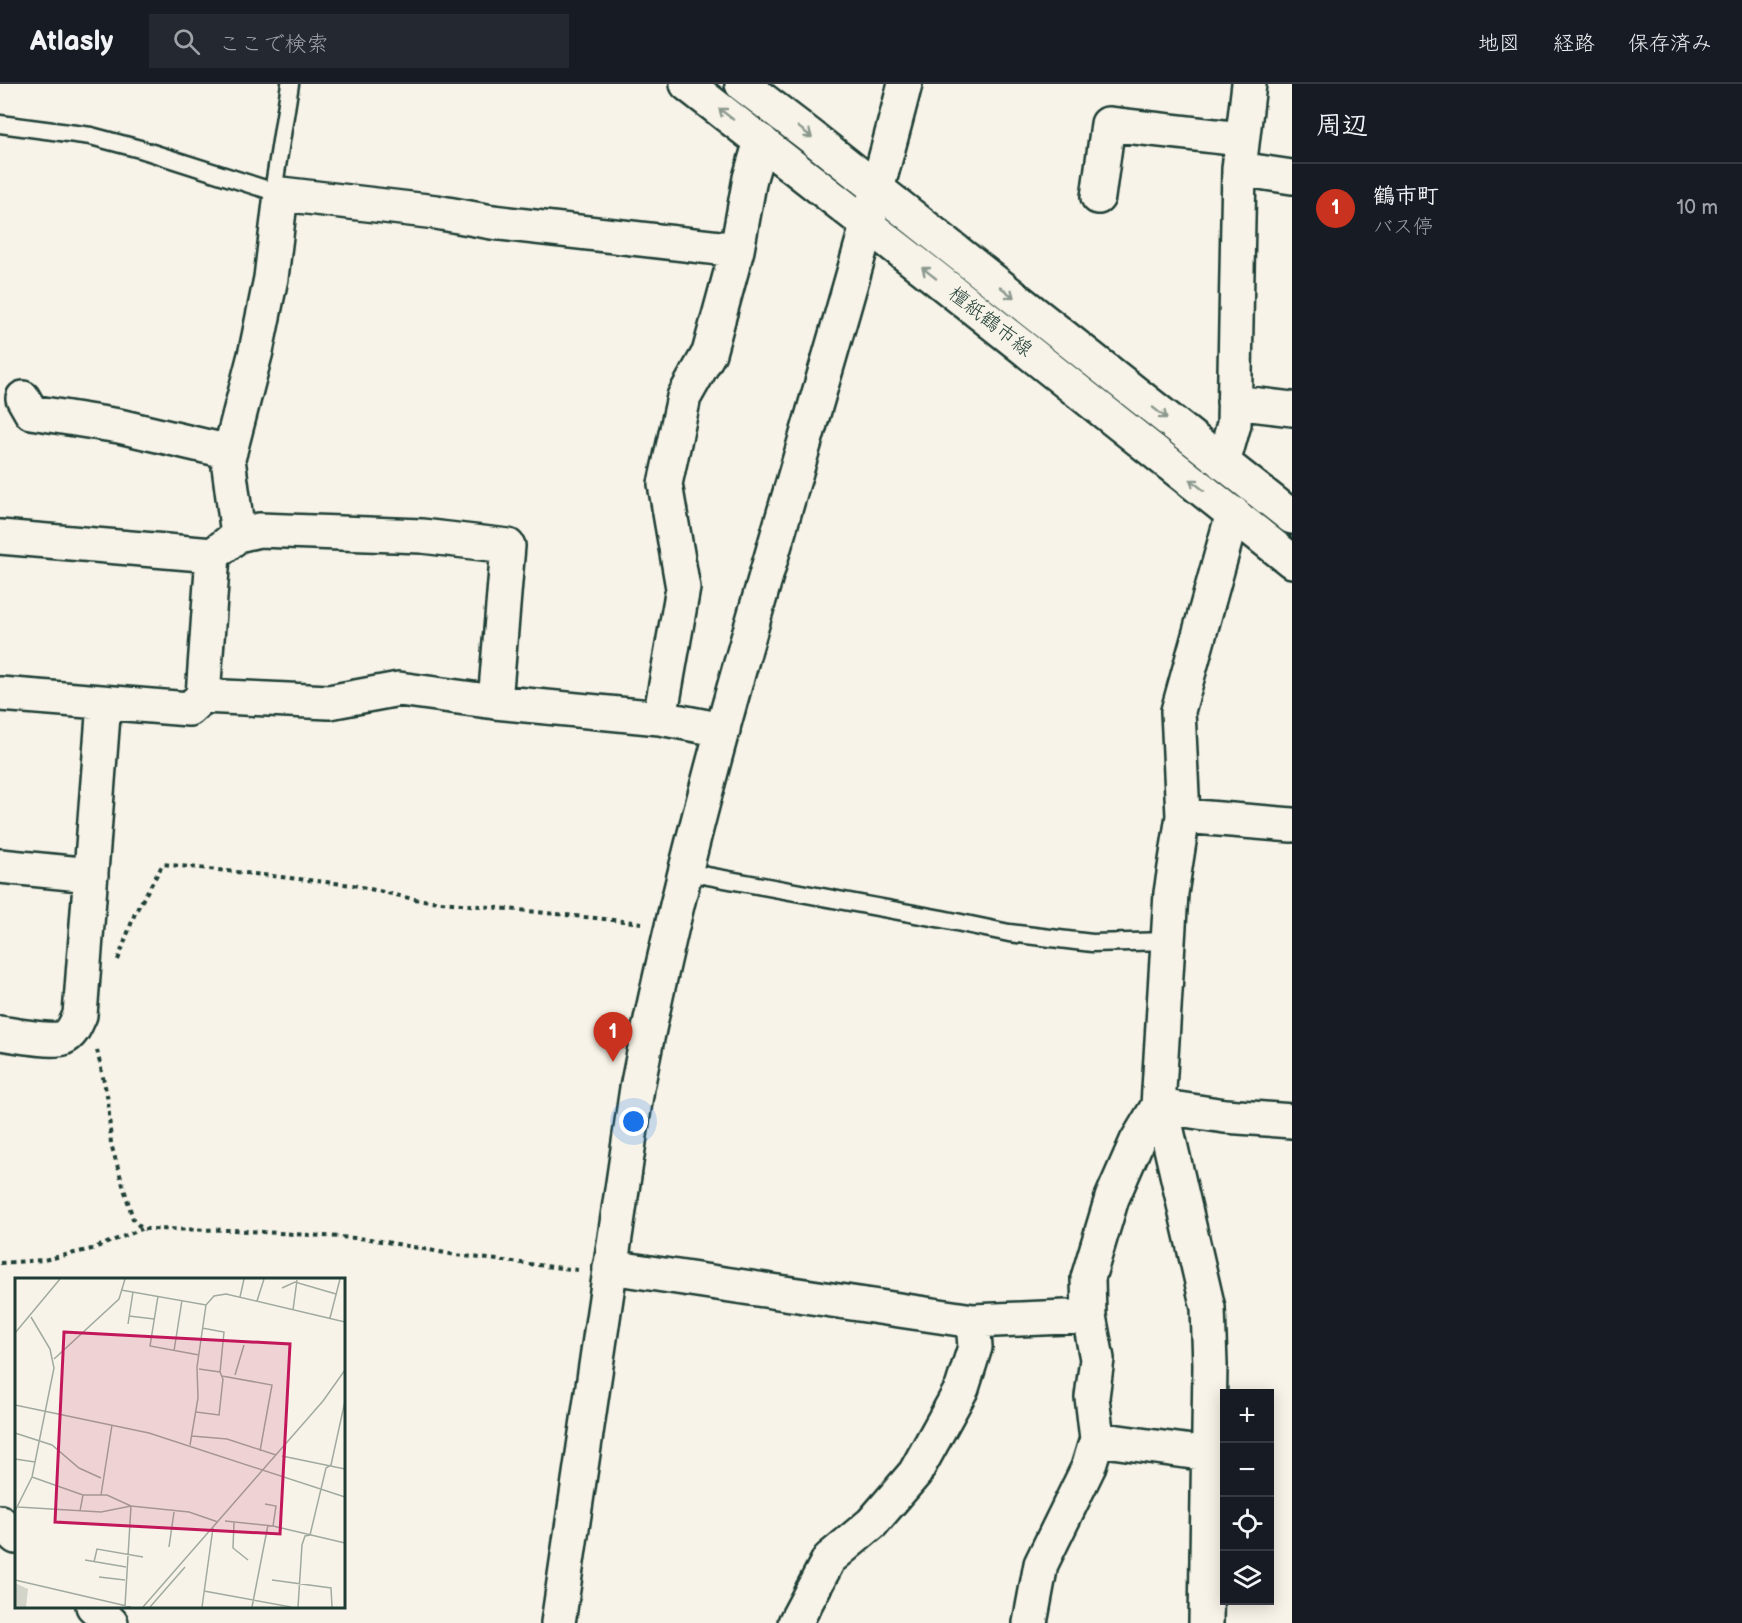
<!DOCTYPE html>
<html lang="ja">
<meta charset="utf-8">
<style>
:root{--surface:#171b24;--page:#242831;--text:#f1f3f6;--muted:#9ea1a6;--line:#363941;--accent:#c8321e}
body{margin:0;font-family:"Balsamiq Sans","Klee One",sans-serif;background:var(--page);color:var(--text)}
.controls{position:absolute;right:18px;bottom:18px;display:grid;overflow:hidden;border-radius:0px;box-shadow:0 3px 15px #0003}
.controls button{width:54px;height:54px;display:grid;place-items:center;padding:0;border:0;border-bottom:2px solid var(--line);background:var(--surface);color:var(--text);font:30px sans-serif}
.you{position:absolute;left:634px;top:1038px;width:21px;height:21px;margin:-15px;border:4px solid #fff;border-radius:50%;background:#1a73e8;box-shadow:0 0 0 9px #1a73e833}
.badge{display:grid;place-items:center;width:39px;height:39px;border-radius:50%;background:var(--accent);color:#fff;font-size:20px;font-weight:700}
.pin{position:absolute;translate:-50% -50px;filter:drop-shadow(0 2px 3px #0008)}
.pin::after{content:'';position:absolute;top:32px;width:21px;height:18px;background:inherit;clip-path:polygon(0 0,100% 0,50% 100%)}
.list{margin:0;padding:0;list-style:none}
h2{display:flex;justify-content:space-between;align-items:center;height:78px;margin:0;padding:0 24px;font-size:26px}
h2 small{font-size:20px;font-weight:400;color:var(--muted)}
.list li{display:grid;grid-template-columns:39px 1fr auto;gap:18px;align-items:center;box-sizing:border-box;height:90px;padding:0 24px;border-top:2px solid var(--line)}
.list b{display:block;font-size:22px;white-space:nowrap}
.list p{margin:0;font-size:20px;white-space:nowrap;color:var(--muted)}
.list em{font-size:20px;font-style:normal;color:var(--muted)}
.icon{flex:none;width:33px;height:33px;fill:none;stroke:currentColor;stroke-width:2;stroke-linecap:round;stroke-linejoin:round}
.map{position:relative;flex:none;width:1292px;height:1539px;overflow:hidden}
header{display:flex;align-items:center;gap:36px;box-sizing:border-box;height:84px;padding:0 30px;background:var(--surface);border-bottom:2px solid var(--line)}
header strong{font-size:28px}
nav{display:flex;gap:33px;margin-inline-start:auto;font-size:21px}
.search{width:420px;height:54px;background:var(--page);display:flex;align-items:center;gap:15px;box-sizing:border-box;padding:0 21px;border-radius:0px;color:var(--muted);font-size:22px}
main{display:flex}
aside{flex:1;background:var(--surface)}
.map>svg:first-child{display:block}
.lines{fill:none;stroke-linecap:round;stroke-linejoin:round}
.service-casing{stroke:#1f3d34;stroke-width:21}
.minor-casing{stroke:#1f3d34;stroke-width:38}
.tertiary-casing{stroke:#1f3d34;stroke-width:38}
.secondary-casing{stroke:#1f3d34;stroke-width:38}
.path{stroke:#1f3d34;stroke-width:4;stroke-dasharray:4.5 4.5;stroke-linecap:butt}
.service{stroke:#f7f3e8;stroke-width:16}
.minor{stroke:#f7f3e8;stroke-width:33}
.tertiary{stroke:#f7f3e8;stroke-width:33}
.secondary{stroke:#f7f3e8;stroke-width:33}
.oneway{stroke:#8b988e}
.labels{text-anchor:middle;stroke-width:4.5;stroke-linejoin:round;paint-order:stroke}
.street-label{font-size:20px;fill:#1f3d34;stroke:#f7f3e8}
.inset-road{fill:none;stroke:#a1aaa0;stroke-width:1.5}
.view{fill:#c2185b;fill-opacity:0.15;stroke:#c2185b;stroke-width:3}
.inset-edge{fill:none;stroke:#1f3d34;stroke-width:3}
</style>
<header>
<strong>Atlasly</strong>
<div class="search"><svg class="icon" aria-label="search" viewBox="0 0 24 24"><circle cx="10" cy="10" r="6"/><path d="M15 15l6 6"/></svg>ここで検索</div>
<nav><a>地図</a><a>経路</a><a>保存済み</a></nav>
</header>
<main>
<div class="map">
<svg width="1292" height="1539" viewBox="0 0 1292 1539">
<rect width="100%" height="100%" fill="#f7f3e8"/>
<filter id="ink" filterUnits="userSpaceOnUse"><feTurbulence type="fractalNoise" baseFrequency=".0167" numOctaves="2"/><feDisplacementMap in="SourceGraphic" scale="12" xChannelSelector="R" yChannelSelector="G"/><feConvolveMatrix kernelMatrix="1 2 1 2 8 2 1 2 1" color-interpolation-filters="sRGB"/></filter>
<g filter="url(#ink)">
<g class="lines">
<g class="service-casing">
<path id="service" d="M0 40 91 52 140 65 281 110
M273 108 290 0
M686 788 942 835 1009 849 1092 859 1169 857"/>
</g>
<g class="minor-casing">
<path id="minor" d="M1239 85 1292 93
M1098 113 1108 40 1241 55
M23 314 31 328 119 342 230 368
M1234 318 1292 325
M1223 379 1234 340 1239 85 1249 0
M238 451 228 375 256 267 271 194 281 110 436 128 492 138 737 166
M0 453 213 471
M0 610 189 625 203 612 329 618 399 605 495 618 660 634 723 646
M203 612 213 471 238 451 259 446 422 452 508 462 495 618
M660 634 683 504 665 400 684 313 709 269 737 166 750 94 761 57
M1183 732 1292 741
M0 782 91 791
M0 949C14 951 51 958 63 954 73 950 76 939 80 931L104 619
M610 1183 973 1237 1089 1232
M1097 1355 1092 1313 1097 1275 1089 1232 1088 1194 1112 1114 1137 1057 1158 1022 1225 1032 1292 1037
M0 1438 16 1453
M93 1522 111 1539
M795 1539 829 1475 872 1439 915 1389 962 1304 975 1263 973 1237
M1030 1539 1041 1480 1088 1384 1097 1355 1207 1370
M1206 1539 1210 1281 1208 1224 1165 1038 1158 1022 1171 809 1183 732 1178 627 1233 429"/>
</g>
<g class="tertiary-casing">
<path id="tertiary" d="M558 1539 637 1004C703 663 819 335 905 0"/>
</g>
<g class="secondary-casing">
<path id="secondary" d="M687 0 933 192 1292 477
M742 0 809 51 1292 433"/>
</g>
<path class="path" d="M118 876 135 829 163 780 353 801 413 815 642 839
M97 966 108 1016 111 1060 133 1135 142 1145 233 1146 370 1155 456 1171 578 1186
M0 1179 44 1176 92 1165 142 1145"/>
<use href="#service" class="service"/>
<use href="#minor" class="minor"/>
<use href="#tertiary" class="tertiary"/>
<use href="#secondary" class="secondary"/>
</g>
<defs><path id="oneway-shaft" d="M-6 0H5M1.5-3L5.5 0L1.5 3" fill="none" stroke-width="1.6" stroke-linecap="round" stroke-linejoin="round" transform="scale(1.5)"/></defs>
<g class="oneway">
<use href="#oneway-shaft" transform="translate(726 30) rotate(-142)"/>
<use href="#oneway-shaft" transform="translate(805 48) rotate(37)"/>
<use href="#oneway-shaft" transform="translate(929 189) rotate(-142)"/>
<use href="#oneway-shaft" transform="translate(1007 208) rotate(38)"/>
<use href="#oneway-shaft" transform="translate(1160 329) rotate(38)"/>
<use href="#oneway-shaft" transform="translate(1197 401) rotate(-142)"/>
</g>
</g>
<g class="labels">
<g class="street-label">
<text transform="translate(991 237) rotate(38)" y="7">檀紙鶴市線</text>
</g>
</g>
<g transform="translate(15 1194)">
<rect width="330" height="330" fill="#f7f3e8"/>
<path d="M0 305 13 311 11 329H0Z" fill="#d3d5ca"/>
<path class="inset-road" d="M267 10 280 4 321 16M106 12 191 27 199 18 211 16 330 44M143 18 135 68 184 77M225 19 229 1M242 23 249 1M278 32 282 2M114 38 139 41M315 40 325 1M113 46 118 14M187 50 209 54 205 94M0 55 45 1M159 73 167 22M39 81 104 21 110 1M220 97 229 67M207 98 257 107 245 173M0 127 134 155 330 219M181 134 204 137 208 101 205 94 184 91M0 155 37 167 64 190 86 200M177 158 212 161 261 177M175 167 183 120 182 89 191 27M267 178 330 191M0 181 20 184M17 199 68 217 65 233M68 217H92L116 228 110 328M86 217 97 147M250 226 261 228 258 248M3 229 86 234 116 228 174 234 203 244M0 233 17 199 39 90 35 71 16 39M210 243 258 248 330 265M219 245 218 270 233 282M154 269 159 234M70 282 111 289M79 284 82 271 128 279M84 299 110 302M0 302 116 329M257 302 316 310 317 329M189 313 276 329M128 329 308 123 330 92M135 329 170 289M187 329 198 250M237 329 253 247M283 329 287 267 290 258 295 257 311 190 316 187 330 123"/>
<path class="view" d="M49 54 275 66 265 256 40 244Z"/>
<rect width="330" height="330" class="inset-edge"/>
</g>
</svg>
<div class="controls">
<button>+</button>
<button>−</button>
<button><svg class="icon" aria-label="locate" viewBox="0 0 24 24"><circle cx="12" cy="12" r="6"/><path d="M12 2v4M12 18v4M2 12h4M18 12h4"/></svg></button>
<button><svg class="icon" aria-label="layers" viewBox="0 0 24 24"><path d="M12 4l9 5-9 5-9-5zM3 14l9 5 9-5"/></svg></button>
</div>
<div class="you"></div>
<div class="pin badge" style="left:613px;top:978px">1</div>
</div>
<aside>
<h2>周辺<small></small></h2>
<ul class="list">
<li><span class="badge">1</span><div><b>鶴市町</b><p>バス停</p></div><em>10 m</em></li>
</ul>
</aside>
</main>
